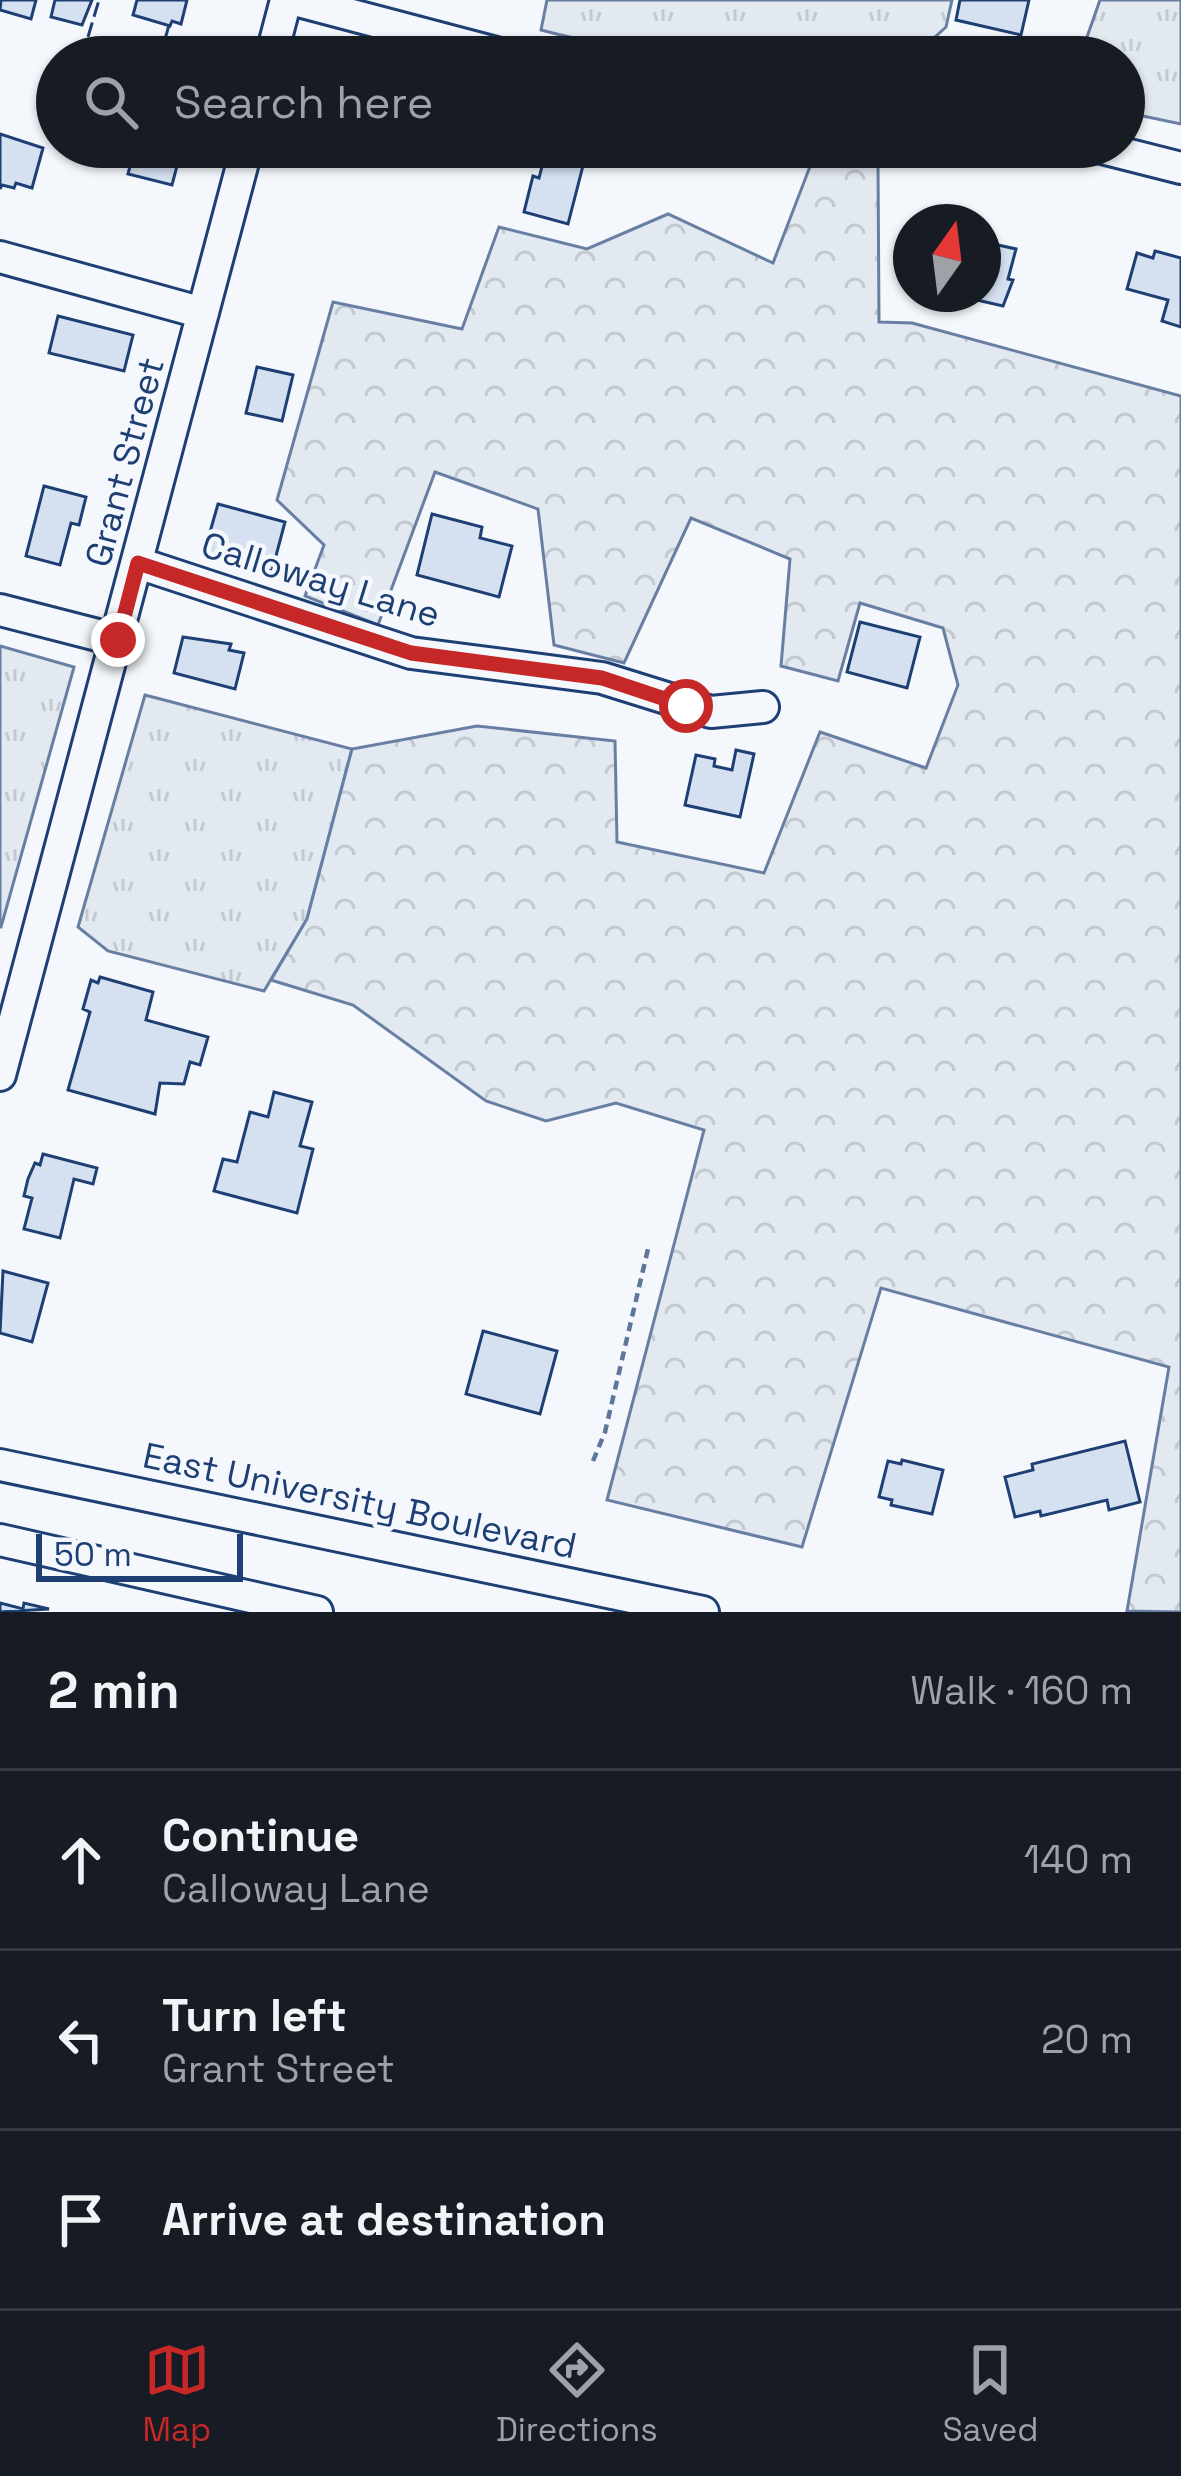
<!DOCTYPE html>
<meta charset="utf-8">
<style>
:root{--surface:#171b24;--page:#20242c;--text:#f1f3f6;--muted:#9ea1a6;--line:#363941;--accent:#c62828}
body{margin:0;font-family:"Space Grotesk",sans-serif;background:var(--page);color:var(--text)}
.compass{position:absolute;left:893px;top:204px;width:108px;height:108px;border-radius:50%;background:var(--surface);box-shadow:0 3px 9px #0004;rotate:14deg}
.scale{position:absolute;left:36px;bottom:30px;width:207px;box-sizing:border-box;padding-left:12px;border:6px solid #1d3f73;border-top:0;font-size:33px;line-height:42px;white-space:nowrap;color:#1d3f73;-webkit-text-stroke:9px #f4f7fb;paint-order:stroke}
.stop{position:absolute;width:36px;height:36px;margin:-27px;border:9px solid #c62828;border-radius:50%;background:#fff}
.stop.end{background:#c62828;border-color:#fff;box-shadow:0 3px 12px #0008}
.list{margin:0;padding:0;list-style:none}
h2{display:flex;justify-content:space-between;align-items:center;height:156px;margin:0;padding:0 48px;font-size:51px}
h2 small{font-size:39px;font-weight:400;color:var(--muted)}
.list li{display:grid;grid-template-columns:78px 1fr auto;gap:36px;align-items:center;box-sizing:border-box;height:180px;padding:0 48px;border-top:3px solid var(--line)}
.list b{display:block;font-size:45px;white-space:nowrap}
.list p{margin:0;font-size:39px;white-space:nowrap;color:var(--muted)}
.list em{font-size:39px;font-style:normal;color:var(--muted)}
.icon{flex:none;width:66px;height:66px;fill:none;stroke:currentColor;stroke-width:2;stroke-linecap:round;stroke-linejoin:round}
.map{position:relative;flex:none;width:1181px;height:1612px;overflow:hidden}
.search{position:absolute;background:var(--surface);box-shadow:0 3px 9px #0004;left:36px;right:36px;top:36px;height:132px;display:flex;align-items:center;gap:30px;box-sizing:border-box;padding:0 42px;border-radius:66px;color:var(--muted);font-size:45px}
.sheet{height:696px;background:var(--surface)}
nav{display:flex;justify-content:space-around;align-items:center;box-sizing:border-box;height:168px;border-top:3px solid var(--line);background:var(--surface);font-size:33px;color:var(--muted)}
nav a{display:grid;justify-items:center;gap:6px}
nav .on{color:var(--accent)}
.map>svg:first-child{display:block}
.grass{fill:url(#grass-tufts);stroke:#687fa3;stroke-width:3}
.forest{fill:url(#forest-crowns);stroke:#687fa3;stroke-width:3}
.building{fill:#d5e0f0;stroke:#1d3f73;stroke-width:3}
.lines{fill:none;stroke-linecap:round;stroke-linejoin:round}
.minor-casing{stroke:#1d3f73;stroke-width:36}
.path{stroke:#5e769c;stroke-width:4.5;stroke-dasharray:9 6;stroke-linecap:butt}
.minor{stroke:#f4f7fb;stroke-width:30}
.fence{stroke:#1d3f73;stroke-width:3;stroke-dasharray:15 6;stroke-linecap:butt}
.route{stroke:#c62828;stroke-width:15}
.labels{text-anchor:middle;stroke-width:9;stroke-linejoin:round;paint-order:stroke}
.street-label{font-size:36px;fill:#1d3f73;stroke:#f4f7fb}
</style>
<div class="map">
<svg width="1181" height="1612" viewBox="0 0 1181 1612">
<defs>
<pattern id="grass-tufts" width="24" height="20" patternUnits="userSpaceOnUse" patternTransform="scale(3)"><rect width="24" height="20" fill="#e3e9f0"/><path d="M3 7l-1-3M5 7V3M7 7l1-3M15 17l-1-3M17 17v-4M19 17l1-3" fill="none" stroke="#c2c9d1"/></pattern>
<pattern id="forest-crowns" width="20" height="18" patternUnits="userSpaceOnUse" patternTransform="scale(3)"><rect width="20" height="18" fill="#e3e9f0"/><path d="M2 6a3 3 0 1 1 6 0M12 15a3 3 0 1 1 6 0" fill="none" stroke="#c2c9d1"/></pattern>
</defs>
<rect width="100%" height="100%" fill="#f4f7fb"/>
<path class="grass" d="M547 0H952L946 27 913 57C788 57 662 63 541 30Z
M1100 0H1181V124L1124 112V57H1080Z
M0 646 74 667 1 927H0Z
M145 695 352 749 307 919 264 991 108 951 78 927Z"/>
<path class="forest" d="M814 156 878 163 879 322 912 323 1181 396V1612L1127 1611 1169 1367 881 1288 802 1547 607 1500 704 1130 616 1103 546 1121 486 1101 353 1005 271 980 307 919 352 749 477 726 615 741 617 842 764 873 820 732 926 768 958 685 943 628 860 603 838 681 781 666 790 559 691 518 624 663 554 645 538 509 435 472 378 625 305 596 324 545 277 500 333 302 462 329 499 227 587 249 668 214 773 263Z"/>
<path class="building" d="M1 0H36L31 19 0 10Z
M55 0H92L82 25 51 17Z
M137 0H187L181 24 172 21 170 26 133 15Z
M960 0H1029L1021 35 956 20Z
M0 134 43 148 32 188 16 183 14 188 2 185 0 189Z
M135 147H182L172 185 128 174Z
M547 147 586 154 568 224 524 212 533 176 539 178Z
M984 242 1016 249 1008 279 1013 280 1003 306 964 297 983 294Z
M1155 251 1181 258V327L1162 321 1168 300 1127 289 1137 253 1153 258Z
M58 316 133 335 124 371 49 353Z
M257 367 293 375 282 421 246 413Z
M44 486 86 497 79 525 71 523 60 565 26 556Z
M218 504 285 522 272 571 204 553Z
M432 514 482 527 480 538 512 546 499 597 417 575Z
M860 622 920 637 907 688 847 672Z
M183 637 231 644 229 650 244 653 235 689 174 673Z
M736 750 754 754 740 817 685 805 696 755 715 759 714 766 732 770Z
M100 977 153 992 146 1020 208 1037 200 1065 190 1062 184 1084 160 1083 155 1114 68 1090 90 1012 83 1009 91 980 98 983Z
M274 1092 312 1102 300 1146 313 1149 297 1213 214 1191 223 1159 237 1162 250 1112 268 1117Z
M43 1154 97 1168 93 1184 74 1179 60 1238 24 1229 32 1198 24 1196 28 1179 35 1163 40 1165Z
M3 1271 48 1283 32 1342 0 1333Z
M483 1331 557 1351 540 1414 466 1394Z
M1125 1441 1140 1502 1109 1510 1107 1500 1041 1516 1040 1511 1015 1517 1005 1477 1033 1470 1032 1464Z
M902 1460 943 1470 932 1514 891 1505 892 1500 879 1497 888 1461 901 1464Z
M0 1603 23 1609 24 1603 49 1609 0 1612Z"/>
<g class="lines">
<g class="minor-casing">
<path id="minor" d="M295 0 511 57
M271 57 286 0
M1098 147 1181 168
M0 257 203 313
M138 563 411 653 602 678 711 712 763 707
M0 610 117 640
M0 1075 247 147
M0 1465 703 1612
M0 1540 317 1612"/>
</g>
<path class="path" d="M593 1461 605 1432 648 1249"/>
<use href="#minor" class="minor"/>
<path class="fence" d="M82 57 99 0
M160 57 169 25"/>
</g>
<g class="lines">
<path class="route" d="M118 640 138 563 411 653 602 678 686 706"/>
</g>
<g class="labels">
<g class="street-label">
<text transform="translate(124 462) rotate(-75)" y="13">Grant Street</text>
<text transform="translate(321 579) rotate(17)" y="13">Calloway Lane</text>
<text transform="translate(360 1500) rotate(12)" y="13">East University Boulevard</text>
</g>
</g>
</svg>
<svg class="compass" viewBox="-18 -18 36 36"><path d="M0-13l5 13h-10z" fill="#e53935"/><path d="M0 13l5-13h-10z" fill="#9ea1a6"/></svg>
<div class="scale">50 m</div>
<div class="stop" style="left:686px;top:706px"></div>
<div class="stop end" style="left:118px;top:640px"></div>
<div class="search"><svg class="icon" aria-label="search" viewBox="0 0 24 24"><circle cx="10" cy="10" r="6"/><path d="M15 15l6 6"/></svg>Search here</div>
</div>
<section class="sheet">
<h2>2 min<small>Walk · 160 m</small></h2>
<ul class="list">
<li><svg class="icon" aria-label="ahead" viewBox="0 0 24 24"><path d="M12 20V5M6 11l6-6 6 6"/></svg><div><b>Continue</b><p>Calloway Lane</p></div><em>140 m</em></li>
<li><svg class="icon" aria-label="left" viewBox="0 0 24 24"><path d="M17 20v-9H6M10 6l-5 5 5 5"/></svg><div><b>Turn left</b><p>Grant Street</p></div><em>20 m</em></li>
<li><svg class="icon" aria-label="arrive" viewBox="0 0 24 24"><path d="M6 21V4h12l-3 4 3 4H6"/></svg><div><b>Arrive at destination</b></div></li>
</ul>
</section>
<nav>
<a class="on"><svg class="icon" aria-label="map" viewBox="0 0 24 24"><path d="M3 6l6-2 6 2 6-2v14l-6 2-6-2-6 2zM9 4v14M15 6v14"/></svg>Map</a>
<a><svg class="icon" aria-label="directions" viewBox="0 0 24 24"><path d="M12 3l9 9-9 9-9-9zM9 14v-3h6M13 9l2 2-2 2"/></svg>Directions</a>
<a><svg class="icon" aria-label="saved" viewBox="0 0 24 24"><path d="M7 4h10v16l-5-4-5 4z"/></svg>Saved</a>
</nav>
